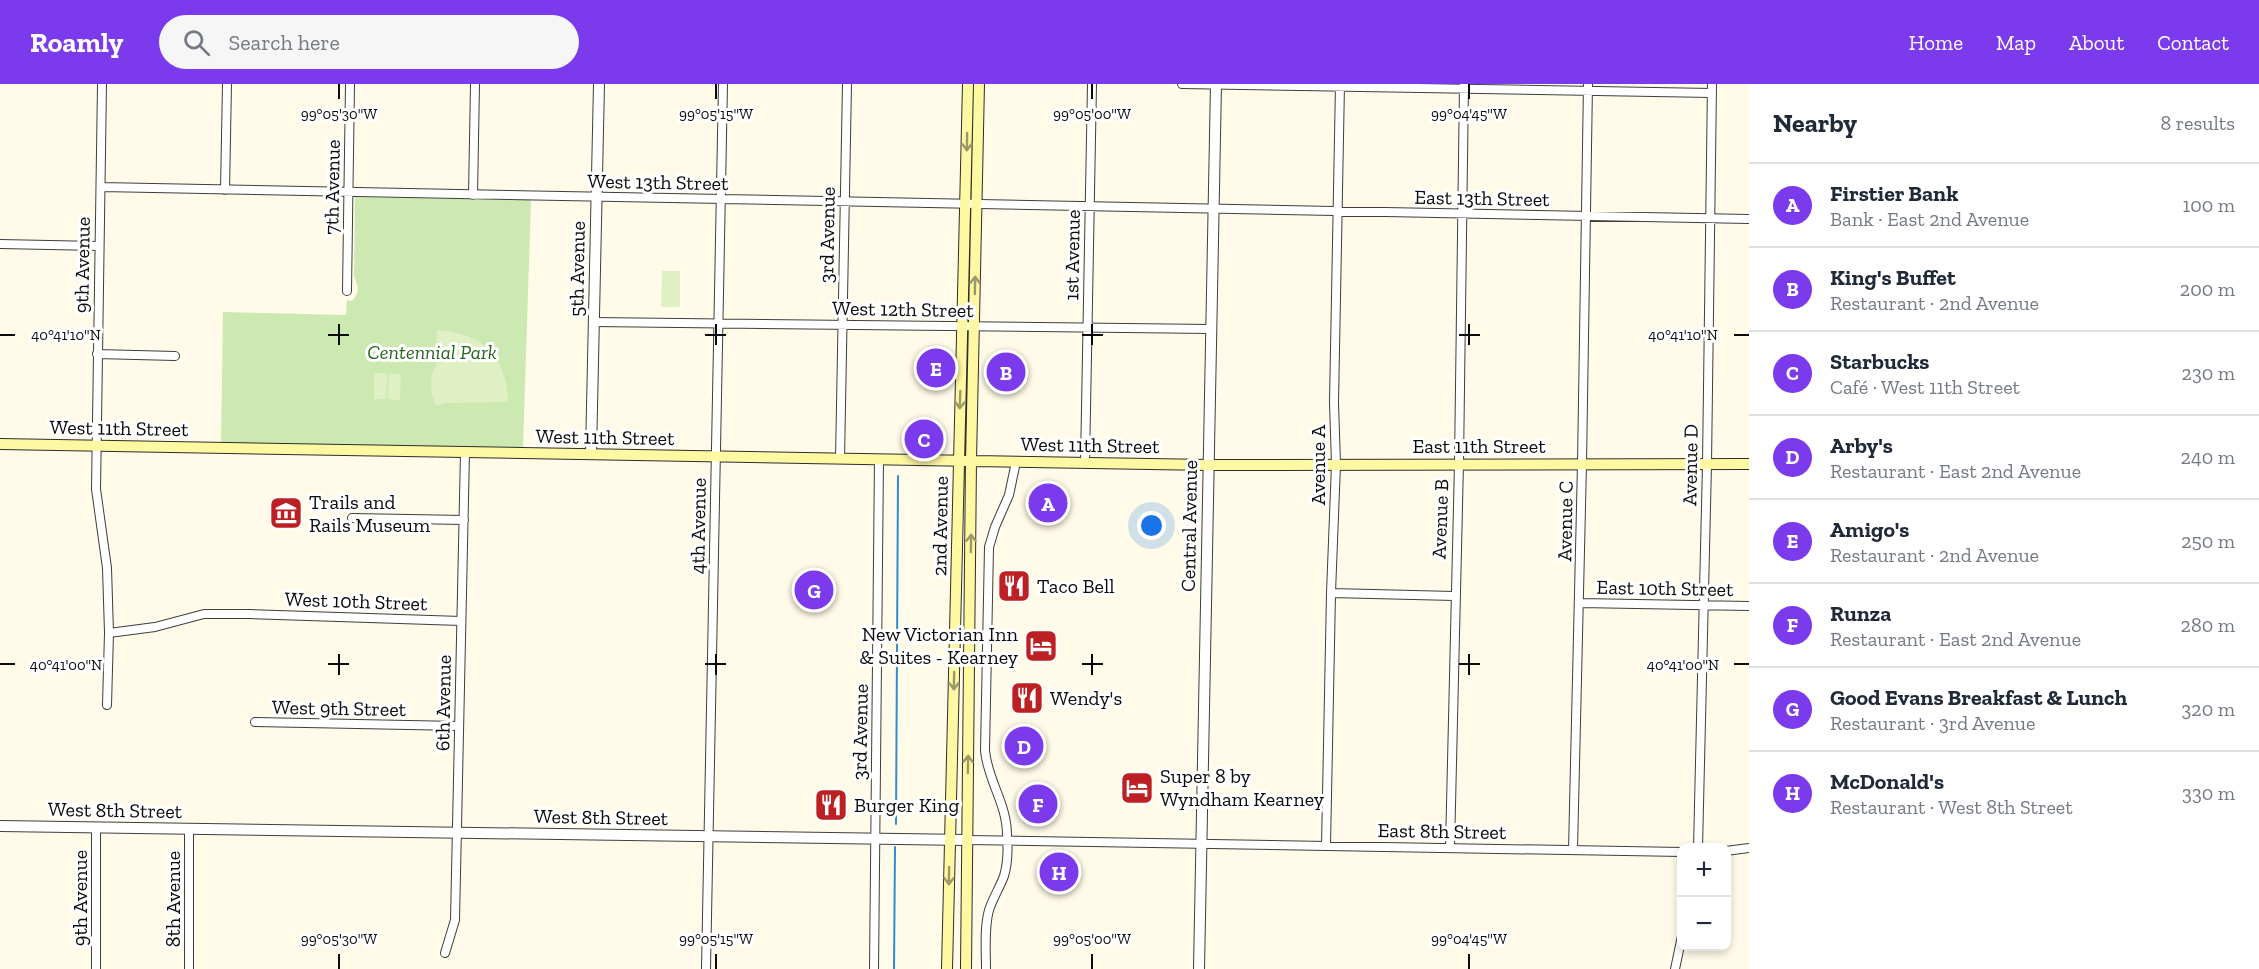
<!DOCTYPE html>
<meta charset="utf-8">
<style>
:root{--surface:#fff;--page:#f6f6f7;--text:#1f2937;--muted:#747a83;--line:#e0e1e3;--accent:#7c3aed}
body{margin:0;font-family:"Zilla Slab",serif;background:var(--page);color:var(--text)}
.controls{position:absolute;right:18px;bottom:18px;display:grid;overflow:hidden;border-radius:12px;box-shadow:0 3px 9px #0003}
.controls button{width:54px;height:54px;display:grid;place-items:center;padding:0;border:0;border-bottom:2px solid var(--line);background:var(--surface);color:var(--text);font:30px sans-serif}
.you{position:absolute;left:1152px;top:442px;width:21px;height:21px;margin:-15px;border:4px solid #fff;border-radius:50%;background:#1a73e8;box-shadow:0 0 0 9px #1a73e833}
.badge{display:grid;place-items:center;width:39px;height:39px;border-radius:50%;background:var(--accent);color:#fff;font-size:20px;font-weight:700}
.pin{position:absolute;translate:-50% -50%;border:3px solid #fff;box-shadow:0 2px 6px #0006}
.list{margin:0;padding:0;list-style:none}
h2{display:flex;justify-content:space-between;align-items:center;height:78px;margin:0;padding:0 24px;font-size:26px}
h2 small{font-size:20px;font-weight:400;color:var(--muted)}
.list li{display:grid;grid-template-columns:39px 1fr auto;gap:18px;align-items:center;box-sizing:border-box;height:84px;padding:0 24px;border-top:2px solid var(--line)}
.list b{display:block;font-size:22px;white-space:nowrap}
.list p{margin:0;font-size:20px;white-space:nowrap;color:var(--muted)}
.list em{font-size:20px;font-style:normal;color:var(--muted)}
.icon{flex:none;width:33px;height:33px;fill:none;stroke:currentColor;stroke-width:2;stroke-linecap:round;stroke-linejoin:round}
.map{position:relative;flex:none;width:1749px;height:885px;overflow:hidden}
header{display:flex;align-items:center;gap:36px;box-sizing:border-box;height:84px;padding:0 30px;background:var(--accent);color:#fff}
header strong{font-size:28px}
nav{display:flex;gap:33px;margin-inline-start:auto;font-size:21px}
.search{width:420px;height:54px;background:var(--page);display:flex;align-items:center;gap:15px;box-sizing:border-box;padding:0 21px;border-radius:33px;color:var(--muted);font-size:22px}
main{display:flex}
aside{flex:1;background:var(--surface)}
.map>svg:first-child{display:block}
.park{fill:#cde9b2}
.pitch{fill:#e0f0c4}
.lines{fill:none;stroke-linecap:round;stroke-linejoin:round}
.stream{stroke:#318cd0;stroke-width:2}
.minor-casing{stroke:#3e3e3e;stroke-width:10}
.tertiary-casing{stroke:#3e3e3e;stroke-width:12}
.secondary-casing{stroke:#2d2d2d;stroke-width:12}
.minor{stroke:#fff;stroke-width:8}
.tertiary{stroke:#fff;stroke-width:10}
.secondary{stroke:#fff8a3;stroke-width:10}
.oneway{stroke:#9d9966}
.ticks{fill:none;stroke:#0b0b0b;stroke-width:2}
.labels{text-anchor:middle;stroke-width:6;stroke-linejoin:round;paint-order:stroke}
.street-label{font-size:20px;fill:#0b0b0b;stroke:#fff}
.park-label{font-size:20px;font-style:italic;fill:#27631a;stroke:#fff}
.poi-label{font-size:20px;fill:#0b0b0b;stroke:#fff;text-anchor:start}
.ticks-label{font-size:15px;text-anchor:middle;fill:#0b0b0b;stroke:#fff;stroke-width:6;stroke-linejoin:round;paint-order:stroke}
</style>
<header>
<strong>Roamly</strong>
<div class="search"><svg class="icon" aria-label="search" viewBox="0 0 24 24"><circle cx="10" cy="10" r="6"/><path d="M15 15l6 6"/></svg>Search here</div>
<nav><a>Home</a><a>Map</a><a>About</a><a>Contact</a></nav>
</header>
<main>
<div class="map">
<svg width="1749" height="885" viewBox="0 0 1749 885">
<rect width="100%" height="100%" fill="#fffbe8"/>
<path class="park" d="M355 113 531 116 523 364 221 359 223 228 346 231 347 216 352 217C361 207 358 203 354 192Z"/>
<path class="pitch" d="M662 187H680V223H661Z
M437 246C482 250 505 268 508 316L506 318 444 319 437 322C430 314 429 290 436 282Z
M374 289H387L386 315H374Z
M389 290H401L400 316 388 315Z"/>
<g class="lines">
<path class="stream" d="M896 740 898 392
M894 885 895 763"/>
<g class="minor-casing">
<path id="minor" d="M102 0 96 405 107 484 109 549 107 621
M1182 0 1712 9
M101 103 1749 135
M225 106 227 0
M473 111 475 0
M0 160 99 162
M347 207 350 0
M594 238 1211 245
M97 270 175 272
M840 375 847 0
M1085 379 1092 0
M352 434 464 436
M1331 509 1454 512
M1580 519 1749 522
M109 549 155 543 204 530H249L461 537
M255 638 459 642
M96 744V885
M967 756 1682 768
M1326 762 1331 509 1336 380 1334 319 1340 0
M1450 764 1459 379 1464 0
M1698 764 1707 380 1712 0
M1573 766 1582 380 1588 0
M1726 767 1749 764
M445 869 455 836 465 368
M189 885V745
M706 885 723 0
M874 885 879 375
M986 885C986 866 984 844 989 826 993 814 1000 803 1004 792 1008 779 1008 764 1007 751 1007 720 988 697 985 667L989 463 995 443 1009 411 1016 378
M1675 885 1682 852"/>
</g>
<g class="tertiary-casing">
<path id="tertiary" d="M591 370 599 0
M0 742 967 756
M1199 885 1216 0"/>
</g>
<g class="secondary-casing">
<path id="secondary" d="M0 360 1209 381 1749 380
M947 885 968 0
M966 885 971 377 979 0"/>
</g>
<use href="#minor" class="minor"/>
<use href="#tertiary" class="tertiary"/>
<use href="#secondary" class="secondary"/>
</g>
<defs><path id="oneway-shaft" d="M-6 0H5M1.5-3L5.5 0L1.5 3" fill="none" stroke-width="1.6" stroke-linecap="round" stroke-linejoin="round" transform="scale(1.5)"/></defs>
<g class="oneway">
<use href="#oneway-shaft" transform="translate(967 58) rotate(91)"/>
<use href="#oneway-shaft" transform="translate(975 201) rotate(-89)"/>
<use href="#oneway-shaft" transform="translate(960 316) rotate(92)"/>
<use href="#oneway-shaft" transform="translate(971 459) rotate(-89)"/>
<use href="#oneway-shaft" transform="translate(954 597) rotate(91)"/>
<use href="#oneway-shaft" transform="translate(968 680) rotate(-89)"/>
<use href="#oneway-shaft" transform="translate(949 792) rotate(91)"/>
</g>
<path class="ticks" d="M339 0V15M716 0V15M1092 0V15M1469 0V15M339 240V261M716 240V261M1092 240V261M1469 240V261M0 251H15M328 251H349M705 251H726M1082 251H1103M1459 251H1480M1734 251H1749M339 570V591M716 570V591M1092 570V591M1469 570V591M0 580H15M328 580H349M705 580H726M1082 580H1103M1459 580H1480M1734 580H1749M339 870V885M716 870V885M1092 870V885M1469 870V885"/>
<defs>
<g id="museum-square" transform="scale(1.725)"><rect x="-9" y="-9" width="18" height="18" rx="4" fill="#bd2023" stroke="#fff"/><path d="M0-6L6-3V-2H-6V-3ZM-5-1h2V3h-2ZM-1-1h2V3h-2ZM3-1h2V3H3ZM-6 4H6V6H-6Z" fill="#fff"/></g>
<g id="restaurant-square" transform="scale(1.725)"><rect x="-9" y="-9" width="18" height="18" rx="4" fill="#bd2023" stroke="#fff"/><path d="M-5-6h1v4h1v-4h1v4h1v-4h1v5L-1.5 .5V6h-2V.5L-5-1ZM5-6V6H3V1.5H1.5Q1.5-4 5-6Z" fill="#fff"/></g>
<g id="hotel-square" transform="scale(1.725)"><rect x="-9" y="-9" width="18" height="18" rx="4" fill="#bd2023" stroke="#fff"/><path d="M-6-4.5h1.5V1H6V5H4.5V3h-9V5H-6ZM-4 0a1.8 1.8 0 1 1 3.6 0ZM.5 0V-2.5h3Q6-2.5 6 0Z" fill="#fff"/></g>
</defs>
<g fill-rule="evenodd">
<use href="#museum-square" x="286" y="429"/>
<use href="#restaurant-square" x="1014" y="502"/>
<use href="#hotel-square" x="1041" y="562"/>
<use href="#restaurant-square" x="1027" y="614"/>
<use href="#hotel-square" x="1137" y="704"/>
<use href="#restaurant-square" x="831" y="721"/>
</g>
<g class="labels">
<g class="street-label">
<text transform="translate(658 98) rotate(1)" y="7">West 13th Street</text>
<text transform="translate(332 103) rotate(-89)" y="7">7th Avenue</text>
<text transform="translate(1482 114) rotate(1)" y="7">East 13th Street</text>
<text transform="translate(827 151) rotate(-89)" y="7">3rd Avenue</text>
<text transform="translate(1072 171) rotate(-89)" y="7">1st Avenue</text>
<text transform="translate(82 181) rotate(-89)" y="7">9th Avenue</text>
<text transform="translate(577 185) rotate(-89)" y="7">5th Avenue</text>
<text transform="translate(903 225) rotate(1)" y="7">West 12th Street</text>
<text transform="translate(119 344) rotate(1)" y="7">West 11th Street</text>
<text transform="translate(605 353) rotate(1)" y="7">West 11th Street</text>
<text transform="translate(1090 361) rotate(1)" y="7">West 11th Street</text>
<text x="1479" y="369">East 11th Street</text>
<text transform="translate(1318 381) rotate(-90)" y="7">Avenue A</text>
<text transform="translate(1690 381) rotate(-89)" y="7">Avenue D</text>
<text transform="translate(1440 435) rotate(-88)" y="7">Avenue B</text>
<text transform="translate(1565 437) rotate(-89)" y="7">Avenue C</text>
<text transform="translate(698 442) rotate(-89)" y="7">4th Avenue</text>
<text transform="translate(940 442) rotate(-89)" y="7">2nd Avenue</text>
<text transform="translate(1189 442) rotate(-89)" y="7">Central Avenue</text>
<text transform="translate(1665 504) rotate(1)" y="7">East 10th Street</text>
<text transform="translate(356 517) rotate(2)" y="7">West 10th Street</text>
<text transform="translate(443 619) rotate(-89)" y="7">6th Avenue</text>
<text transform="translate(339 624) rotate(1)" y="7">West 9th Street</text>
<text transform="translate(860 648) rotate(-89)" y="7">3rd Avenue</text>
<text transform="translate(115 726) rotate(1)" y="7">West 8th Street</text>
<text transform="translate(601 733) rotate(1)" y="7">West 8th Street</text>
<text transform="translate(1442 747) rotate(1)" y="7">East 8th Street</text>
<text transform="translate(80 814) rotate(-90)" y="7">9th Avenue</text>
<text transform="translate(173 815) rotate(-90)" y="7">8th Avenue</text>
</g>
<g class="park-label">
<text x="432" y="275">Centennial Park</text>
</g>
<g class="poi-label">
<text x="309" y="425">Trails and<tspan x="309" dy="23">Rails Museum</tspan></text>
<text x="1037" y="509">Taco Bell</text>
<text x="1018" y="557" text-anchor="end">New Victorian Inn<tspan x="1018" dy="23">&amp; Suites - Kearney</tspan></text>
<text x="1050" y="621">Wendy's</text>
<text x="1160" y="699">Super 8 by<tspan x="1160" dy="23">Wyndham Kearney</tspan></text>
<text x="854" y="728">Burger King</text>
</g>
</g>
<g class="ticks-label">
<text x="339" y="35">99°05'30"W</text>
<text x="716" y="35">99°05'15"W</text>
<text x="1092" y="35">99°05'00"W</text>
<text x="1469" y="35">99°04'45"W</text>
<text x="66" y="256">40°41'10"N</text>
<text x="1683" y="256">40°41'10"N</text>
<text x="66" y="586">40°41'00"N</text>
<text x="1683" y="586">40°41'00"N</text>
<text x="339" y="860">99°05'30"W</text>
<text x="716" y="860">99°05'15"W</text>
<text x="1092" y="860">99°05'00"W</text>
<text x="1469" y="860">99°04'45"W</text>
</g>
</svg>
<div class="controls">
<button>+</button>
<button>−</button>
</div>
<div class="you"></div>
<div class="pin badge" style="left:1048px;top:419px">A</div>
<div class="pin badge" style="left:1006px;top:288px">B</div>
<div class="pin badge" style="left:924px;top:355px">C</div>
<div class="pin badge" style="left:1024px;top:662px">D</div>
<div class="pin badge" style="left:936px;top:284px">E</div>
<div class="pin badge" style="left:1038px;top:720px">F</div>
<div class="pin badge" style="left:814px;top:506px">G</div>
<div class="pin badge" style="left:1059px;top:788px">H</div>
</div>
<aside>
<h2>Nearby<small>8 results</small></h2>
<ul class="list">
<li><span class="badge">A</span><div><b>Firstier Bank</b><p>Bank · East 2nd Avenue</p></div><em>100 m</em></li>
<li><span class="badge">B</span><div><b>King's Buffet</b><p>Restaurant · 2nd Avenue</p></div><em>200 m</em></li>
<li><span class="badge">C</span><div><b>Starbucks</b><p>Café · West 11th Street</p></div><em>230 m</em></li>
<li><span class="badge">D</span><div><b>Arby's</b><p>Restaurant · East 2nd Avenue</p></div><em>240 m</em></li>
<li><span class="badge">E</span><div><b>Amigo's</b><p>Restaurant · 2nd Avenue</p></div><em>250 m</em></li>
<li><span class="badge">F</span><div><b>Runza</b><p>Restaurant · East 2nd Avenue</p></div><em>280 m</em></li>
<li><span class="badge">G</span><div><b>Good Evans Breakfast &amp; Lunch</b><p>Restaurant · 3rd Avenue</p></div><em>320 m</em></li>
<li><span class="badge">H</span><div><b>McDonald's</b><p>Restaurant · West 8th Street</p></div><em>330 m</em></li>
</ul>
</aside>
</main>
